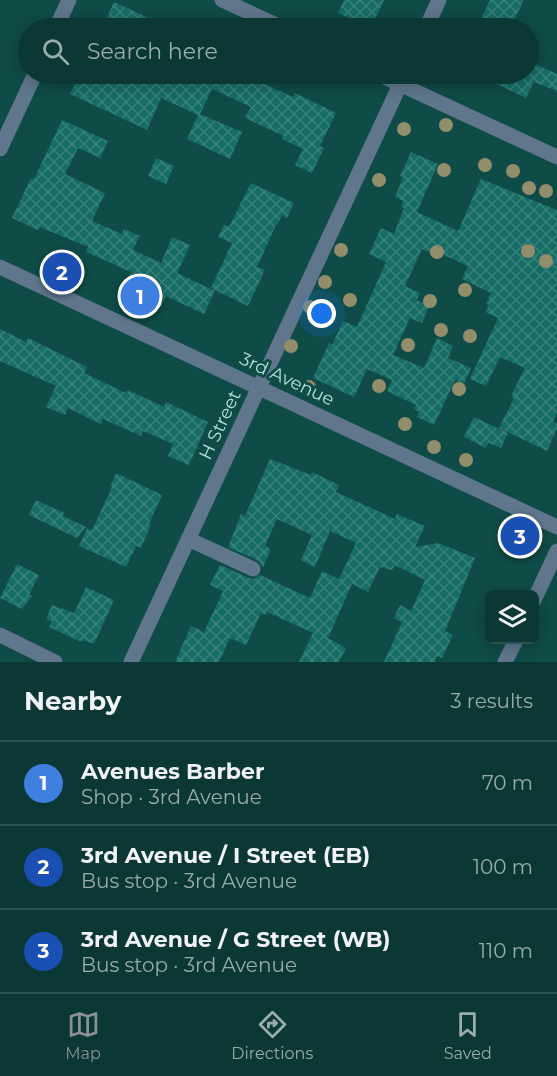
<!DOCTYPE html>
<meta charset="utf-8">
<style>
:root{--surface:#0b3835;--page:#143f3d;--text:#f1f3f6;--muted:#9aacad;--line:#2b5250;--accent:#8c9099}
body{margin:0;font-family:Montserrat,sans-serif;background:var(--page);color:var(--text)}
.controls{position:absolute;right:18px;bottom:18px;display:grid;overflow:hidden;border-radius:9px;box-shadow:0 3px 15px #0003}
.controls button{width:54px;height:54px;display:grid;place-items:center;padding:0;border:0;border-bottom:2px solid var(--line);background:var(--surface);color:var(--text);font:30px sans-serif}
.you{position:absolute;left:322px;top:314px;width:21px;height:21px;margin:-15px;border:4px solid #fff;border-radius:50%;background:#1a73e8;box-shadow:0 0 0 9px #1a73e833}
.badge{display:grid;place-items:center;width:39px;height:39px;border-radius:50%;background:var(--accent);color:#fff;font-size:20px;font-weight:700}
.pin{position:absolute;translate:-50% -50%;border:3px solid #fff;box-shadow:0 2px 6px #0006}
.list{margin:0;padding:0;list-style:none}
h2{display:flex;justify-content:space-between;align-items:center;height:78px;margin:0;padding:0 24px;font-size:26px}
h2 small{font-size:20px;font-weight:400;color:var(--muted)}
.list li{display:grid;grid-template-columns:39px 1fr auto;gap:18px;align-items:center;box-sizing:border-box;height:84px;padding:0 24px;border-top:2px solid var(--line)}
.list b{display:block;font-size:22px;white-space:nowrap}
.list p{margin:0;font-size:20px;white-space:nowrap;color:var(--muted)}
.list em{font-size:20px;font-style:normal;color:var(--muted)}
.icon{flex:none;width:33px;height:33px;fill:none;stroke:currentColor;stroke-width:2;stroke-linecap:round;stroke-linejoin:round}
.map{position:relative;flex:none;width:557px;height:662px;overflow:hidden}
.search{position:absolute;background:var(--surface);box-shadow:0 3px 15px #0003;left:18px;right:18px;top:18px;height:66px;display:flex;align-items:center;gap:15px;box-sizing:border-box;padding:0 21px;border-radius:33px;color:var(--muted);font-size:22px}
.sheet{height:330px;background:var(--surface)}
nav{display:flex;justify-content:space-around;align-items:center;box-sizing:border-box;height:84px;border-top:2px solid var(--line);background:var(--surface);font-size:16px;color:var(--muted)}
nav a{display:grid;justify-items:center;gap:3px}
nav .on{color:var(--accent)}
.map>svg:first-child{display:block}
.building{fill:url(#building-cross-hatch)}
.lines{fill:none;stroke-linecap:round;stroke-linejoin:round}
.minor{stroke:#5f768d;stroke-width:15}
.tree{fill:#928e6b}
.labels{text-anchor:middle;stroke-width:6;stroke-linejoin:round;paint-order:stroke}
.street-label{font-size:18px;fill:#b2e2dc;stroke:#0f4b47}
</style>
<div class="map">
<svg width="557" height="662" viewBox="0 0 557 662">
<defs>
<pattern id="building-cross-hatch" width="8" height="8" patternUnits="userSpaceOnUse" patternTransform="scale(1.5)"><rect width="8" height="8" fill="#186c66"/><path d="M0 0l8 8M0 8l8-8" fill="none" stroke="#37817b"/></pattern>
</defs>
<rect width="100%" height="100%" fill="#0f4b47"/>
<path class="building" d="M344 0H384L371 28 338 13Z
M490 0H524L510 28H477Z
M114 2 170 28H102Z
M528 61 557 74V91L534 82 526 98 475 74H528Z
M80 74H251L249 77 293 97 295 93 336 113 320 146 324 148 312 173 295 165 303 149 282 139 284 136 245 118 251 107 212 89 200 114 242 132 230 159 187 139 198 115 161 98 147 130 70 94Z
M62 120 108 141 100 158 78 148 65 174 105 193 92 221 122 234 124 229 140 236 133 250 161 263 172 237 190 245 177 273 215 291 204 314 166 296 161 307 133 294 137 285 127 280 131 272 86 252 88 247 40 227 38 230 12 218 31 178 34 179Z
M411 152 438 164 417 212 458 231 481 179 557 210V412L553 422 557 424V429L547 451 499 428 514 398 511 396 525 368 500 357 486 386 470 379 498 318 485 312 489 305 486 304 491 293 462 279 468 266 435 251 434 254 422 249 405 286 420 293 417 300 429 306 422 323 410 318 393 355 424 368 437 338 453 346 448 358 471 368 464 384 455 380 434 425 417 417 419 412 414 409 416 405 387 391 392 380 367 369 354 397 313 378 329 343 332 345 343 321 357 327 386 262 369 254 381 228 394 234 404 208 401 207 403 201 395 197 403 177 400 176Z
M156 158 174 166 166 184 148 176Z
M251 183 294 203 287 218 282 215 277 226 276 225 257 267 265 270 248 306 211 288 232 243 218 237 224 225 229 227Z
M0 329 26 342 28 338 87 367 84 373 126 393 128 390 164 407 166 402 208 422 189 465 168 456 173 444 143 431 141 436 103 419 101 424 68 408 65 415 46 407 56 386 0 361Z
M474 417 508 433 501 448 489 443 486 448 464 437Z
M270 459 311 475 312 472 339 485 336 492 395 519 397 514 425 526 415 547 438 543 475 558 445 631 453 635 442 658 437 656 435 662H384L402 622 394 618 400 605 411 611 425 580 395 565 392 570 380 567 368 592 352 584 328 638 346 648 339 662H299L313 633 267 612 266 615 261 613 246 645 230 638 219 662H175L191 626 204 632 223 591 210 585 220 565 249 578 254 579 260 575 310 598 322 571 339 579 356 543 330 531 315 567 301 560 312 535 277 519 265 546 271 549 263 567 257 560 228 547 241 514 245 516Z
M116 473 162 495 149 524 151 525 141 548 136 546 126 567 79 546 87 528 92 530 112 487H110Z
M36 500 64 513 63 516 86 527 77 538 29 515Z
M17 564 39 575 29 595 32 596 22 609 0 598Z
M86 587 114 600 94 644 83 640 82 642 49 627 52 621 46 619 52 605 74 613Z"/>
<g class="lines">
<path class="minor" d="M222 0 283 28
M56 28 69 0
M426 28 439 0
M378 74 557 157
M0 149 35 74
M0 267 557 527
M188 539 253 569
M534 600 557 551
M0 635 55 662
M131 662 405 74
M505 662 516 640"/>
</g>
<g class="tree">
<circle cx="446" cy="125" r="7"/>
<circle cx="404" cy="129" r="7"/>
<circle cx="485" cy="165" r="7"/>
<circle cx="444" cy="170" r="7"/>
<circle cx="513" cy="171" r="7"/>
<circle cx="379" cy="180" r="7"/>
<circle cx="529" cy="188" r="7"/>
<circle cx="546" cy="191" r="7"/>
<circle cx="341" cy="250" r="7"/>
<circle cx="528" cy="251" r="7"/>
<circle cx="437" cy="252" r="7"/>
<circle cx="546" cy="261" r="7"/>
<circle cx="325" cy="282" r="7"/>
<circle cx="465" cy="290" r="7"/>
<circle cx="350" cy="300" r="7"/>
<circle cx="430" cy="301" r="7"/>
<circle cx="310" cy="307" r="7"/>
<circle cx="441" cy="330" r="7"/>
<circle cx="470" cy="336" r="7"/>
<circle cx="408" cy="345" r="7"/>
<circle cx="291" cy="346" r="7"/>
<circle cx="379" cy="386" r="7"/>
<circle cx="309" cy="387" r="7"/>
<circle cx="459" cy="389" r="7"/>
<circle cx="405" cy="424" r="7"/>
<circle cx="434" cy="447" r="7"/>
<circle cx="466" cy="460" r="7"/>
</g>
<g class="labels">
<g class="street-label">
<text transform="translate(287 379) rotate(25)" y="6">3rd Avenue</text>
<text transform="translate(220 425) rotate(-65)" y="6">H Street</text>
</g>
</g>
</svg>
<div class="controls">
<button><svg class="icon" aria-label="layers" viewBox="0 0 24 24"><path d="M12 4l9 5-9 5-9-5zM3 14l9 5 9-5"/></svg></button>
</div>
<div class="you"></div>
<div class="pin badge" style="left:140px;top:296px;background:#3f7fe0">1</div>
<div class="pin badge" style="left:62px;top:272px;background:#1a4fb4">2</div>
<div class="pin badge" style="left:520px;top:536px;background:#1a4fb4">3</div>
<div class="search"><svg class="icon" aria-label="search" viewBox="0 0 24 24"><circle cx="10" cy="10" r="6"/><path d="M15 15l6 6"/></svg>Search here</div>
</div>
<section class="sheet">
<h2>Nearby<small>3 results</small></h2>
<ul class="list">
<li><span class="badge" style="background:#3f7fe0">1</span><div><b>Avenues Barber</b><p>Shop · 3rd Avenue</p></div><em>70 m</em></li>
<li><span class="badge" style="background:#1a4fb4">2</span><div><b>3rd Avenue / I Street (EB)</b><p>Bus stop · 3rd Avenue</p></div><em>100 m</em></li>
<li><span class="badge" style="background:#1a4fb4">3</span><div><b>3rd Avenue / G Street (WB)</b><p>Bus stop · 3rd Avenue</p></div><em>110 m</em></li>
</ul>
</section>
<nav>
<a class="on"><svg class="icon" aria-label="map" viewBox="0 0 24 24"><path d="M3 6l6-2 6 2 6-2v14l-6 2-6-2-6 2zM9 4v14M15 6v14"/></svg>Map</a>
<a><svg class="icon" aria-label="directions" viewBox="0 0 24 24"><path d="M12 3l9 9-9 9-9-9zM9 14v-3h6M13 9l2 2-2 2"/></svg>Directions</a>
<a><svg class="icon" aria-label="saved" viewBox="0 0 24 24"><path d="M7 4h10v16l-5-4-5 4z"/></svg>Saved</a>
</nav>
